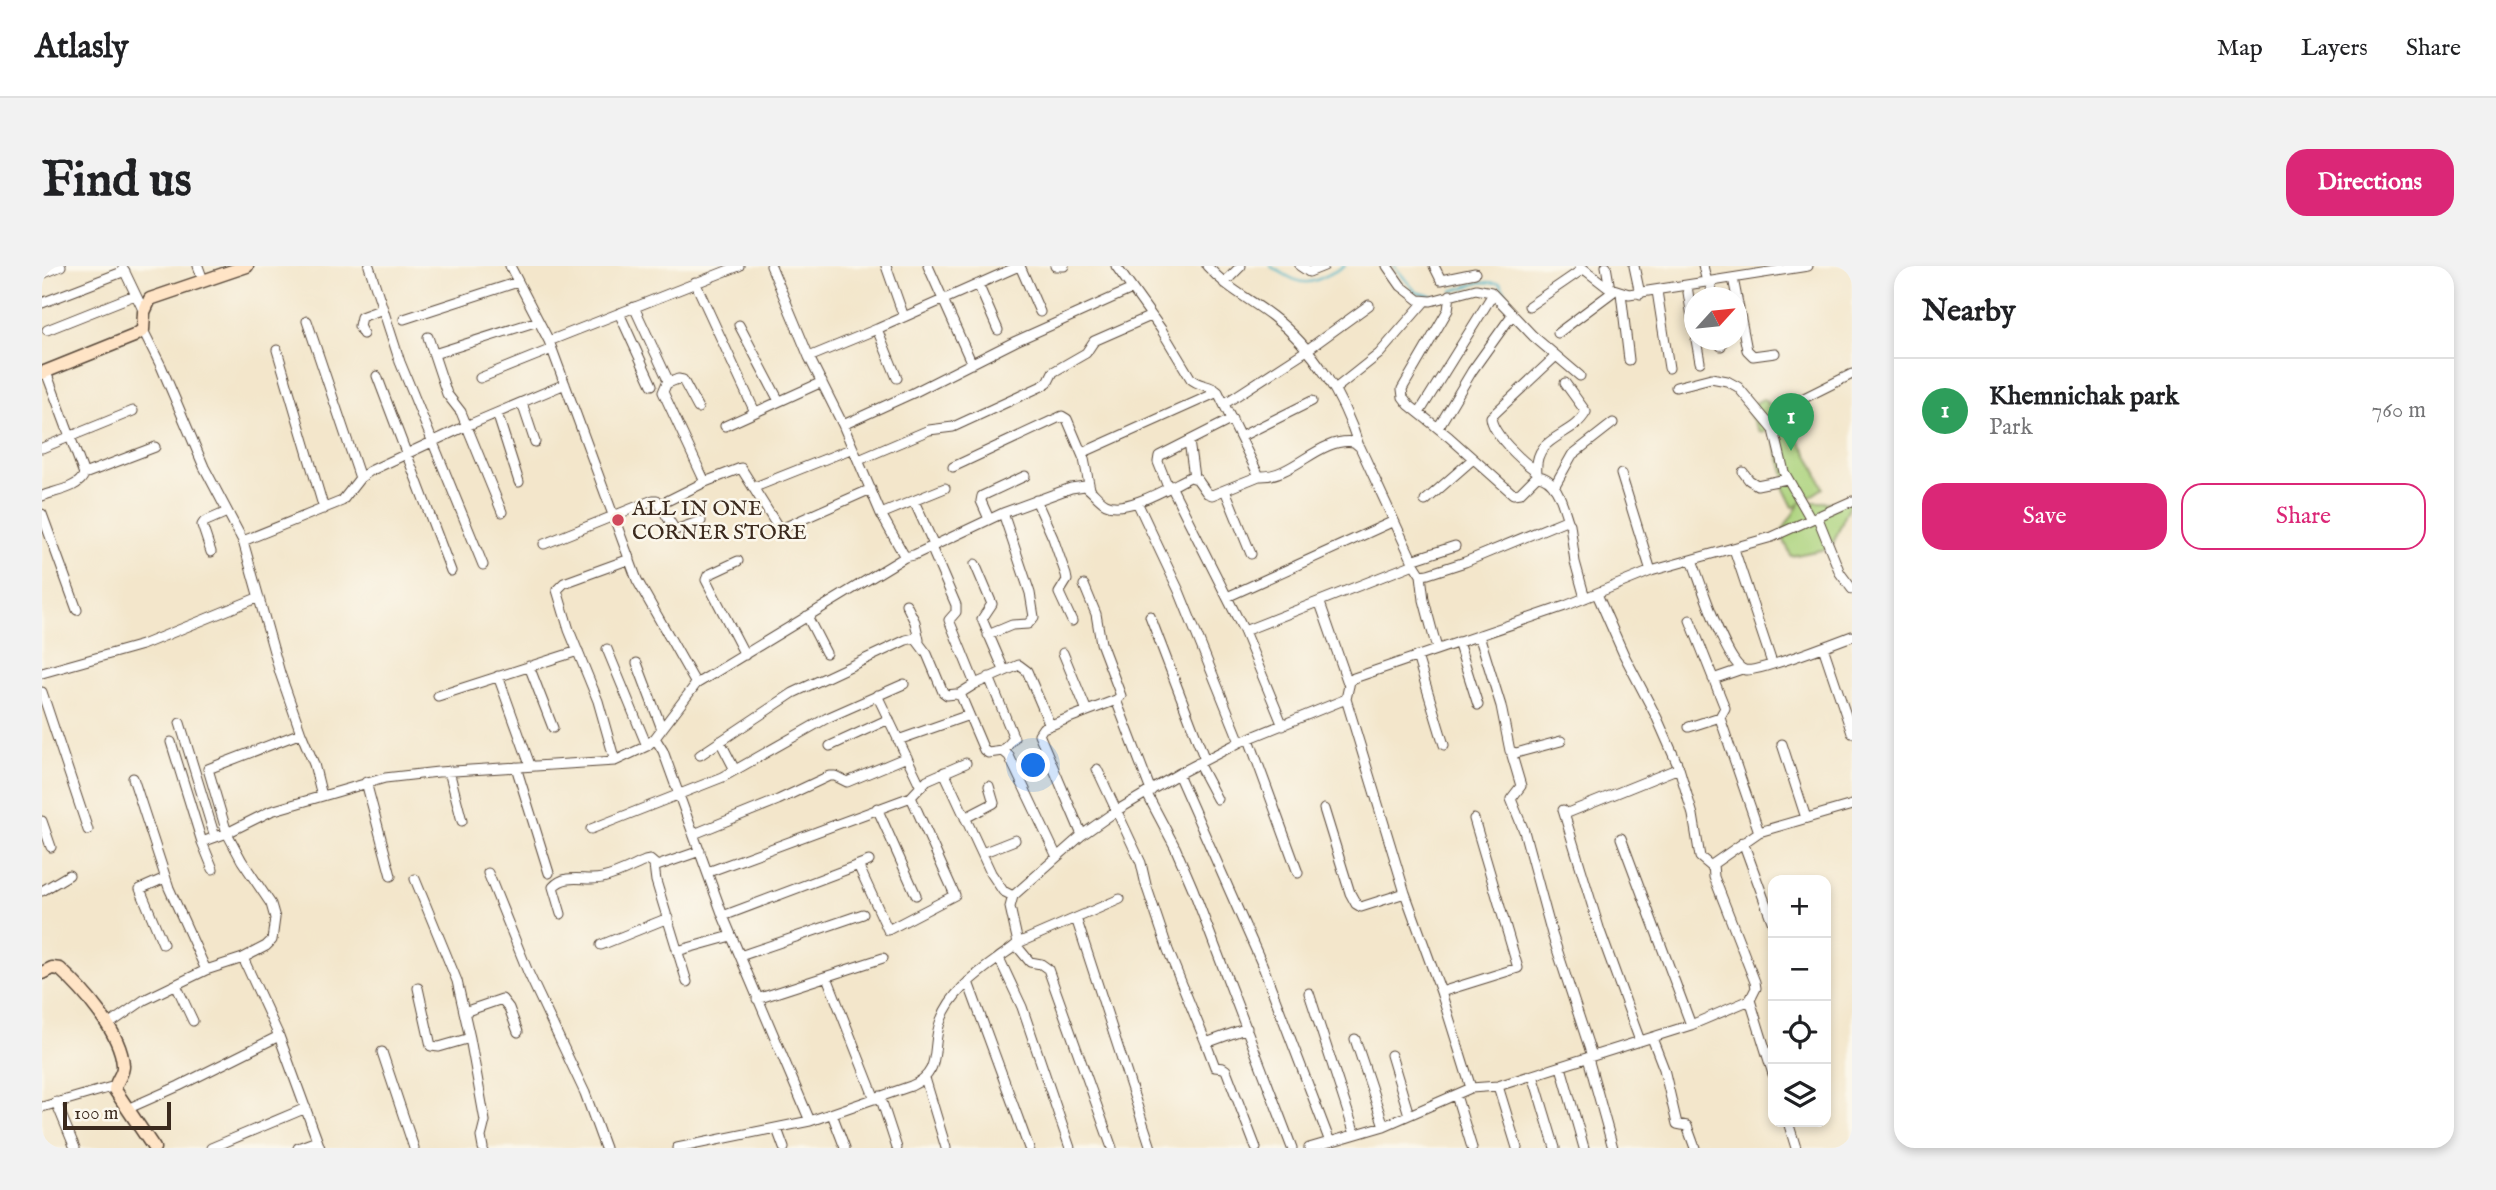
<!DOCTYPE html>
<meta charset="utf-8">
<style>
:root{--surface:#fff;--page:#f2f2f2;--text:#202124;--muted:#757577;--line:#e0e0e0;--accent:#db2777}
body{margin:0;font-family:"IM FELL English",serif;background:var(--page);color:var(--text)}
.controls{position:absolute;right:21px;bottom:21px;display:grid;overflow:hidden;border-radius:14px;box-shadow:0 4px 10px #0003}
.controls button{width:63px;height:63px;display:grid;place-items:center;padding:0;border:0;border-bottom:2px solid var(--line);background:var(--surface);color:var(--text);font:35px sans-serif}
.compass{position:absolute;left:1642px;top:21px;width:63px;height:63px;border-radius:50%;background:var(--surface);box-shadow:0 4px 10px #0003;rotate:63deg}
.scale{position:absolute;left:21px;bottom:18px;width:108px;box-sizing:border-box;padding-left:7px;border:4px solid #3b2a1e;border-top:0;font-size:19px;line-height:24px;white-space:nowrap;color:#3b2a1e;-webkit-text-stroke:5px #fbf7ec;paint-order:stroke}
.you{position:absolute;left:992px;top:500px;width:24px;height:24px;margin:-18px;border:5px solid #fff;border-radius:50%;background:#1a73e8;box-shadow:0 0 0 10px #1a73e833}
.badge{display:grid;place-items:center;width:46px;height:46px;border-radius:50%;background:var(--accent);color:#fff;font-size:23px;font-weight:700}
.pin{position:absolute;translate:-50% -58px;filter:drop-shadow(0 2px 4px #0008)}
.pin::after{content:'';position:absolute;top:37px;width:24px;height:21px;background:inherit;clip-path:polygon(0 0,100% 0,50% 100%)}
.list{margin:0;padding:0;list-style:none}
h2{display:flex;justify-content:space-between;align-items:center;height:91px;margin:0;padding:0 28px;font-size:30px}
h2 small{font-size:23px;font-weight:400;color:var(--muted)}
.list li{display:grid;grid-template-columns:46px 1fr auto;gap:21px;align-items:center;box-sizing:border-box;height:105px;padding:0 28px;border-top:2px solid var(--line)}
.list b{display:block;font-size:26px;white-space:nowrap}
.list p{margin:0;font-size:23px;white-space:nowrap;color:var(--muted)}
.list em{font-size:23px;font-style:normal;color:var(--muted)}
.actions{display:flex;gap:14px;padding:21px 28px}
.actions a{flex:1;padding:16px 0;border:2px solid var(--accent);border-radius:21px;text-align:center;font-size:24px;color:var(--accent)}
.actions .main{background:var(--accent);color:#fff}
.icon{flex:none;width:38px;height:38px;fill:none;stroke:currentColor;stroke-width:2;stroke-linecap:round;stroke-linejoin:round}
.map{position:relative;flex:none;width:1810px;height:882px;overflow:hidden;border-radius:21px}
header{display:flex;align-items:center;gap:42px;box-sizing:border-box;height:98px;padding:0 35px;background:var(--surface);border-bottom:2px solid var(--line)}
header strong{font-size:33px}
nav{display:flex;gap:38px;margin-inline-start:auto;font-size:24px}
.intro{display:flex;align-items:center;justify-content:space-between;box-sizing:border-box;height:168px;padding:0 42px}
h1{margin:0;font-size:49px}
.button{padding:18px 32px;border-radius:21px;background:var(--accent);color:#fff;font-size:24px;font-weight:700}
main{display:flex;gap:42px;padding:0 42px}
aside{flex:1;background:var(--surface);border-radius:21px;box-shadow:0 4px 10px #0003}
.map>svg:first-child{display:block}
.green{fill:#acd37d;stroke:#747e4e;stroke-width:2}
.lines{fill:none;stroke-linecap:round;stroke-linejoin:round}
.stream{stroke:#4ab4c8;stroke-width:2}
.street-casing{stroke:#574638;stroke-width:11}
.secondary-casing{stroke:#574638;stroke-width:15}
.street{stroke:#fff;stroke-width:9}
.secondary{stroke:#ffe4c6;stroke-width:12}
.poi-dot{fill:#d1495b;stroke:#fbf7ec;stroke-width:2.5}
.labels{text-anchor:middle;stroke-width:5;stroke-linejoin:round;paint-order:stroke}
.poi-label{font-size:21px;fill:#3b2a1e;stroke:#fbf7ec;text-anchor:start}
</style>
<header>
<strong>Atlasly</strong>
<nav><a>Map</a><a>Layers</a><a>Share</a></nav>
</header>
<div class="intro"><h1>Find us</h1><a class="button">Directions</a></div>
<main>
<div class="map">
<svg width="1810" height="882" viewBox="0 0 1810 882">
<rect width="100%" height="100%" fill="#fbf7ec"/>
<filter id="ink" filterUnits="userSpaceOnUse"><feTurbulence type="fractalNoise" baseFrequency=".0143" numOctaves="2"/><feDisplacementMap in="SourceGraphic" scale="14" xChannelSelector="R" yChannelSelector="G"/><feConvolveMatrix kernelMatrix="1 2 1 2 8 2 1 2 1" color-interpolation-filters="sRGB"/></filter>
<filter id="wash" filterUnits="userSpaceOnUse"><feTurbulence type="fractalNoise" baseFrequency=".00686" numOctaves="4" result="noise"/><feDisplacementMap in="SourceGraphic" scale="28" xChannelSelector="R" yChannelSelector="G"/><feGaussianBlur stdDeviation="1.57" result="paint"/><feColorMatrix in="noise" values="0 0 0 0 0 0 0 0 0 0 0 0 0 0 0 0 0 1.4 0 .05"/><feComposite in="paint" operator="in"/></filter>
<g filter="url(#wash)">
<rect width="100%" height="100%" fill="#f3e6cb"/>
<path class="green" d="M1721 133C1750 159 1768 186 1781 222L1760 236H1809L1789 282 1749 290 1739 267 1758 237 1751 241 1740 219 1744 212 1731 170 1726 162 1721 166 1717 165 1704 142Z"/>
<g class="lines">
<path class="stream" d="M1228 0C1266 23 1264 20 1303 0
M1352 0 1374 26 1391 30
M1410 25 1440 16 1458 17 1477 48
M1502 74 1548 107"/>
</g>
</g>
<g filter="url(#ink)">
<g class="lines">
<g class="street-casing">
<path id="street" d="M156 0 161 14
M327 0 358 96 441 299
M468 0 507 75 595 314 654 418 613 472
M729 0 767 91 801 159 839 248 863 291 872 289 961 247 1029 222 1043 220C1051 225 1056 234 1064 238 1084 248 1129 220 1148 211L1155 213 1165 227 1170 229 1217 210
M844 0 862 51
M886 0 930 98
M978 0 998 46
M1013 0H1022
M1074 0 1119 63 1149 113C1158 121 1168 118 1176 126L1217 210C1252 212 1276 171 1312 176L1318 181 1372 298 1379 309 1386 308 1423 296 1524 254 1528 258 1533 296 1543 332
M1165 0C1187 24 1205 31 1230 50 1272 82 1301 130 1317 180
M1258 0 1267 6 1282 0
M1345 0 1359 20 1377 34 1389 35 1434 23 1449 26 1491 70 1538 110
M1392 0 1399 14 1433 7
M1538 0 1565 21 1587 28 1766 0
M1564 0 1568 23
M1592 0 1598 28
M1661 0 1665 16
M81 2 102 46
M0 8 19 0
M1691 12 1705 84 1711 90 1733 87
M653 16 713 146
M1668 16 1671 32
M1182 17 1199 0
M936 18 956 64
M1645 20 1652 64
M1615 25 1627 102
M1579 27 1587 94
M1408 29 1406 44 1360 123 1361 131 1367 139 1407 171 1471 228 1478 227 1495 210C1515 211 1521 240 1526 255
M0 37 83 5
M1487 40 1541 3
M592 41 626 114 621 126 663 216
M577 47 610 119
M362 53 476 16
M265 55 318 212
M697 59 737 135
M835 63 855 112
M5 64 93 29
M101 64 119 100 162 201 201 275 300 235 318 212 328 205 424 160 523 118
M1516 67 1572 25
M321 68 317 60 319 51 341 43
M386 71 405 128 419 146 460 246
M1654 74 1658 96
M1678 74 1679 80
M507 75 697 0
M235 84 282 243
M392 88 496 55
M767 91 835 63 977 0
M335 110 409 305
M438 112 510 83
M626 117 636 113 641 114 656 142
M1634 121 1669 112 1685 115 1696 121 1732 164 1742 206 1769 253
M1293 123 1337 88 1383 35
M480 137 493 176
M1182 138 1265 84 1327 39
M1740 143 1810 108
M455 147 477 216
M1377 147 1451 28
M801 159 871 127 974 75 1090 23
M683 160 780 116
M1396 162 1430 105 1470 49
M1198 171 1270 135
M1147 175 1152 211
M0 182 91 145
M1040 187 1176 126
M817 194 887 164 911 161 1000 120 1006 116 1011 106 1044 87 1052 75 1109 50
M911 201 1020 150 1025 153 1042 193 1048 223
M1494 205C1480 195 1450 168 1449 151L1514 90
M1701 206 1707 214 1715 219 1745 213
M1495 207C1491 169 1530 172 1544 146L1523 117
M42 208 113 181
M1579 208 1609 305
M1129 220 1202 365 1241 460
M713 221 811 182
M1126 221 1116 196 1117 190 1190 153
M1512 221 1530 189 1571 157
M1183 224 1209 288
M0 230C13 225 38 222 42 208L4 106
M994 234 1011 272 1024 309 1025 314 1017 327 1030 355
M872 235 892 279
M1383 235 1431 193
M1095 236 1137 325 1198 476
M619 238 663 216 699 202 736 261 741 262 829 223
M0 248 35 344
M839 248 903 222
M1775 250 1798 307 1810 323
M947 253 939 235 940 230 983 210
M502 278 611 234H615L633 264 659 255
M889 281 914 339V346L907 354 933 418
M1692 283 1730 397
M169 286 160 259 162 256 185 246
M1370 294 1413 280
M1650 294C1658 314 1684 399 1703 404 1715 407 1794 376 1810 370
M696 295 666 309 664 314 703 389
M933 298 950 338 940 353 962 404
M1379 309 1382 334 1395 383
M1555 328 1582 389 1615 452 1637 502 1651 549 1658 591 1670 601
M1185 331 1352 255
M1278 337 1307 420
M864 338 873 356 877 374
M765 350 784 387
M1108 350 1163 494
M1648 354 1683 442 1678 451 1679 455 1717 566
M1202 365 1372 298
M946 369 970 359 986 358 992 351 988 327 961 247
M1437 369 1459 440 1468 485 1474 487 1519 475
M1416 376 1436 439
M1781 381 1810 467
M565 383 605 480
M1021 387 1045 445
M1375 390 1402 479
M595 397 620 463
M487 400 511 462
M0 407 100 379 215 332
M456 410 488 499
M947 411 972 472 961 485
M1671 413 1700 403
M654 418 863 291
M0 426 46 564
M917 428 933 418 977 399 985 405 1008 459
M835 429 879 521
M396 430 536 385
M1304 433 1363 627 1399 726 1429 822 1456 820 1649 759 1708 734 1714 722 1713 716 1672 611 1671 598 1717 566 1810 539
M1074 434 1109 525
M138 457 173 571
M1647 461 1678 451
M259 467 272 498 280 530
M1207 473 1256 607
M856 474 927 449
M678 475 693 504
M129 476 160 576 171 603
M1740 478 1764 552
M788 480 847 453
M1469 486 1479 520 1469 533 1482 565 1510 668 1550 790
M658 489 751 427 864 374 873 372 885 388 901 426 905 429 914 428 919 430 942 484 946 487 961 485 967 490 1015 591
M573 495 556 435 527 364 515 324 522 317 588 293
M1156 497 1175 533
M474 501 507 607
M1055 503 1099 597 1104 619 1126 684 1164 777 1205 762
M407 505 420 555
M902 506 949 607 961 625 971 630
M1136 508 1220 698 1288 876
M91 512 127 622 164 704
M324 516 349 610
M1105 528 1133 581 1151 623 1250 882
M835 542 874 629
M1282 543 1308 627 1314 638 1319 641 1363 627
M1521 544 1558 665 1598 775
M1523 548 1637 502
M923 552 952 537 947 520
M0 555 9 581
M549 563 681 511 785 452 862 418
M652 568 736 534 787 510H793L805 516 865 491
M1040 569 997 468 1001 462 1074 434 1079 430 1059 377 1054 348 1042 319
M1579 572 1649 759
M160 576 185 567 166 503 259 467 238 407 201 275
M1701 576 1731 658
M940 587 973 574
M612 599 614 615 645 716
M816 599 846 664 913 629 869 531 885 514 924 497
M666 606 869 531
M446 607 486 706 543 827 563 882
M373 613 415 715 428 772 443 855 439 871 441 882
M0 625 27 609
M519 648 511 621C525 606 543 616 560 612 575 609 589 601 603 595L608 594 615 600 658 585
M681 650 827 595
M1034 652 1109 882
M976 677 1078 633
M121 678 98 623 123 612
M559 679 626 652
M974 679 988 696 999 698 1006 703 1070 882
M635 685 689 670
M698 690 821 648
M957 692 980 741 1028 882
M785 711 833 833
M926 716 987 882
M134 719 151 755
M376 722 389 780 397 781 428 772
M1399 726 1476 702 1432 553
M1267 727 1313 868
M715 733 841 692
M1708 734 1731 808
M422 746 460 733 467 742 476 766
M66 759 102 734 164 704 201 692
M1610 772 1622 803 1635 858 1645 860 1653 882
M1313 773 1342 860
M1164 777 1173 801 1181 802 1184 804 1214 882
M340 786 372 882
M1349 789 1367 849
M1546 792 1571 882
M1519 801 1542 882
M1491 809 1513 882
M883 812 904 882
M1456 820 1475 882
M1414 829 1430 882
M838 830 855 882
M14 836 33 882
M0 841 73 820
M85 843 137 820 237 770
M790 848 803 882
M1746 856 1754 882
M735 863 742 882
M169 882 264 842
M256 882 275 875
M278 882 237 770 201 692 224 680 230 674 233 652 229 638 200 595 185 567 229 545 343 512 396 506 573 495 605 480 613 472 621 485 681 650 768 855
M635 882 768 855 869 820C902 806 888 781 899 754 908 728 933 709 954 694 961 688 969 684 976 677L968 641 971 630 1040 569 1074 545 1136 508 1198 476 1304 433 1308 415 1312 412 1523 340 1609 305 1730 271 1810 235
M1267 882 1342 860 1429 822"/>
</g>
<g class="secondary-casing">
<path id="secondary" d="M0 107 92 70 101 64 102 46 108 33 205 0
M0 707 10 702 18 703C41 724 79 766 81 799 82 808 73 815 73 824L112 882"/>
</g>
<use href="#street" class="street"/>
<use href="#secondary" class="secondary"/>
</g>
</g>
<circle class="poi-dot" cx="576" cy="254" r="7"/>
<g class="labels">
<g class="poi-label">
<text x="590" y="249">ALL IN ONE<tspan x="590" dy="24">CORNER STORE</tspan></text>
</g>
</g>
</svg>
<div class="controls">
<button>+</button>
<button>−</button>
<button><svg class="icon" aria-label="locate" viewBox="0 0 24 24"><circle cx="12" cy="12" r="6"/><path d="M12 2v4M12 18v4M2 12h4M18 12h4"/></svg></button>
<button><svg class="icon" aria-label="layers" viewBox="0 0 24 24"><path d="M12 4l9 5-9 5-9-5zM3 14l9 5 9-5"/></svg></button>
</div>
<svg class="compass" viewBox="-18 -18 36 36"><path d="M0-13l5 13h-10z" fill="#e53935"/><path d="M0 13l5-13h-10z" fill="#757577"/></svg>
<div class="scale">100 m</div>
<div class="you"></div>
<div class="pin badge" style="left:1749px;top:185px;background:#2e9e5b">1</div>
</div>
<aside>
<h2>Nearby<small></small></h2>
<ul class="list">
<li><span class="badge" style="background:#2e9e5b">1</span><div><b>Khemnichak park</b><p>Park</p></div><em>760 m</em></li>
</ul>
<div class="actions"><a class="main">Save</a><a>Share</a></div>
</aside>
</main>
